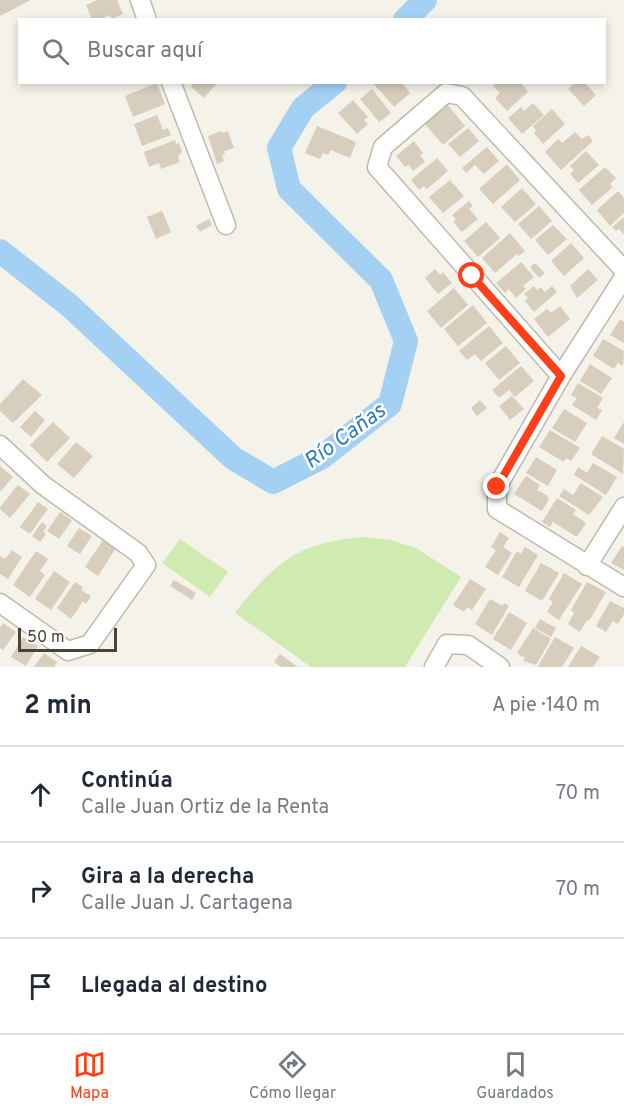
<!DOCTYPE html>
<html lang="es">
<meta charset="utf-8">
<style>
:root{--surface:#fff;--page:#f2f2f3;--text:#1f2937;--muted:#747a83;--line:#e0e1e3;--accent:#ff3f17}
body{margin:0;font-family:Overpass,sans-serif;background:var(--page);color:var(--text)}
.scale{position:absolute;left:18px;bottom:15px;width:99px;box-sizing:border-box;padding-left:6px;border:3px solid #4a4337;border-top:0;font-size:16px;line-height:21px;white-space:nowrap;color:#4a4337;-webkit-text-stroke:4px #fff;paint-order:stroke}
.stop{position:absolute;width:18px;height:18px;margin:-14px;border:4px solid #ff3f17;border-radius:50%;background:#fff}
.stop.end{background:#ff3f17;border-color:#fff;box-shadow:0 2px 6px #0008}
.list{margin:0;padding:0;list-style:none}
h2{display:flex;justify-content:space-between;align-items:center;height:78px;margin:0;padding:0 24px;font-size:26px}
h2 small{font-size:20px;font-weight:400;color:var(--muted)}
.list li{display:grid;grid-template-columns:39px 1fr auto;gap:18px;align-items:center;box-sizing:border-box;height:96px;padding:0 24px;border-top:2px solid var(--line)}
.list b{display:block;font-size:22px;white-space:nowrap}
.list p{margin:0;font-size:20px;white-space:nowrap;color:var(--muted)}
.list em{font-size:20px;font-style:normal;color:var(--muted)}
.icon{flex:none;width:33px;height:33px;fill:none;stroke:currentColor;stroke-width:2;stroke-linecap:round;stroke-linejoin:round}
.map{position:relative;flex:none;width:624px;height:667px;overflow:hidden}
.search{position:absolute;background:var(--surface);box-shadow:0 3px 9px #0003;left:18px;right:18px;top:18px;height:66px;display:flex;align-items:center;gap:15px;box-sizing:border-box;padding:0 21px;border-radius:0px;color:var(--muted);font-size:22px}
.sheet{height:366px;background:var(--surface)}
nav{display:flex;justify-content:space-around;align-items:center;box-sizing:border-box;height:84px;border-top:2px solid var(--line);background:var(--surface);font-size:16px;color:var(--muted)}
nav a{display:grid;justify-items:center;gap:3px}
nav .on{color:var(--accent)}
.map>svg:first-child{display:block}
.green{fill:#cfebb1}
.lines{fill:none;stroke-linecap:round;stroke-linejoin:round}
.river{stroke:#a4d1f3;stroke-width:24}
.building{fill:#d7cebe}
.minor-casing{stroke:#c1baab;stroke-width:21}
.minor{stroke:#fff;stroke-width:18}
.route{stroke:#ff3f17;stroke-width:8}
.labels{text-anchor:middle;stroke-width:5;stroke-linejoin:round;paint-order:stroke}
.water-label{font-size:22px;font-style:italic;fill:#2b7bbb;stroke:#fff}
</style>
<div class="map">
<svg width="624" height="667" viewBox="0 0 624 667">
<rect width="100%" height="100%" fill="#f5f2e9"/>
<path class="green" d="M364 537 391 540 416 548 461 577 405 667H311L235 613C275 563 297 542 364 537Z
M180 539 228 572 210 597 162 563Z"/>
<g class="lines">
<path class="river" d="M405 20 425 0
M0 251 70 306 233 458 273 482 322 457 390 404 406 341 381 280 289 189 279 148 303 108 335 82"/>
</g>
<path class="building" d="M0 0H31L0 16Z
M98 0H117L123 14 112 19 110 15 98 20H92L86 5Z
M195 82H218L204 98 191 87Z
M372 82H401L410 93 394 107Z
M497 82H520L528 92 507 111 495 98 500 93 493 86Z
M575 82H584L596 95 584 106 568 89Z
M157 83 165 104 133 117 125 96Z
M372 89 391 113 379 122 360 99Z
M353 100 368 117 364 120 368 124 357 134 338 113Z
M533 103 544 115 522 134 508 118 521 107 524 111Z
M447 104 465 126 443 145 424 123Z
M552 109 565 124 543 144 534 133 536 130 533 126Z
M157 115 163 130 168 128 171 135 142 146 134 124Z
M317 126 356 142 350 158 331 150 328 155 323 153 320 159 305 153Z
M468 128 479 141 460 157 448 144Z
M221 131 222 133 228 131 234 148 224 151 225 154 222 155 224 161 217 164 208 136Z
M575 132 582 139 588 135 593 141 561 170 545 152 558 139 562 143Z
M175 140 176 144 179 143 182 152 178 156 180 162 161 169 159 163 149 167 144 152Z
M414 141 423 153 420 155 425 162 413 171 409 165 405 167 396 156Z
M487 147 499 161 484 174 475 165 466 173 462 168Z
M586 151 599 165 578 183 570 174 574 170 570 166Z
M437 158 448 171 427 189 424 186 419 190 411 180Z
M507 164 520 180 493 204 479 189Z
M605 167 616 178 610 184 613 187 592 205 579 190Z
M450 180 464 196 443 213 429 197Z
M522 188 536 204 515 222 501 207Z
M618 191 624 198V213L610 226 597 210Z
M469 201 473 206 469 209 478 219 462 232 453 222 456 220 452 215Z
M539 206 552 221 531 239 518 224Z
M162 211 171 232 156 239 147 217Z
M624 217V235L619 229 616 231 612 227Z
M209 219 212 225 200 232 196 226Z
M486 222 500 238 478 257 464 241Z
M553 225 567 239 548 255 535 240Z
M510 233 525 251 519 256 517 254 495 273 482 258Z
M571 243 584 258 564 276 551 261Z
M521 262 534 277 523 286 526 289 516 298 509 289 505 293 496 283Z
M535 263 545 273 539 278 530 267Z
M435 269 440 275 443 272 452 283 438 294 425 278Z
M588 269 598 280 577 298 570 286Z
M534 286 537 290 541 287 545 292 552 286 557 292 534 312 525 301 528 298 524 294Z
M454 288 468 305 441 328 427 311Z
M473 305 487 323 458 346 444 329Z
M560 306 570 319 548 337 534 319 547 309 551 313Z
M620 319 624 322V343L610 335Z
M489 326 503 343 481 361 475 354 467 360 459 351Z
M603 339 624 351 623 366 618 363 614 369 593 356Z
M506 346 520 363 499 380 485 363Z
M590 364 612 378 601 394 580 381Z
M521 366 534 381 515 397 509 390 499 398 492 390Z
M23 379 42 395 13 423 0 411V404Z
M578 383 603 398 597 408 602 410 596 420 572 405 577 398 571 395Z
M512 396 524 409 510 420 499 406Z
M480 400 487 408 477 416 471 408Z
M564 409 587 423 575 442 552 428Z
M35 411 45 420 31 437 20 427Z
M53 422 70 438 47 462 30 445Z
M624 422V444L614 438Z
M550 430 580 448 571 461 566 458 564 462 539 447Z
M602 436 624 449 623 474 591 454Z
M76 442 93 456 74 478 57 464Z
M536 457 557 470 548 486 526 473Z
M593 463 617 477 606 495 574 475 578 467 587 473Z
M0 466 13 477 0 492Z
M526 476 540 485 537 490 548 496 547 498 549 499 542 511 514 494Z
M581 483 603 497 589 515 559 496 564 489 573 495Z
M18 485 30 494 10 518 0 509V507Z
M557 498 576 510 573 514 586 523 577 537 553 522 550 527 542 522Z
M38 502 48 509 30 534 20 527Z
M60 512 72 520 59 539 47 531Z
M42 522 47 526 43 532 46 534 40 542 32 536Z
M79 528 92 536 80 554 67 546Z
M500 532 509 538 503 547 512 553 498 575 485 567 496 550 491 547Z
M103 540 116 548 98 576 85 567Z
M622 546 624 547V570L611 563Z
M525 547 538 555 519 587 502 577 517 551 521 554Z
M12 550 22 557 8 579 0 574V556L5 559Z
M36 551 48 559 40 571 45 575 30 597 13 585Z
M541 563 559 573 542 601 525 591Z
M54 571 70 582 51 610 35 599Z
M564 573 582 584 559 620 547 612 553 602 549 599Z
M470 579 486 589 472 610 467 607 464 612 453 605Z
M174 580 196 593 192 600 170 586Z
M75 582 83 587 81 590 91 596 86 604 83 601 71 619 57 608Z
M587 582 606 592 589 621 587 620 580 632 568 624 574 613 571 610Z
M490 599 503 606 504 603 509 606 492 635 475 624Z
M610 601 624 608V614L618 624 613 621 606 632 596 626Z
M509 612 527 623 511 650 493 639Z
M540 619 556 628 551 637 535 628Z
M3 623 16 632 3 650 0 648V628Z
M533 628 551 639 536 665 523 661 525 658 517 653Z
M23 637 38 646 26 666 11 657Z
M555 637 574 648 562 667H540L538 666Z
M581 646 600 657 593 667H568Z
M44 653 57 662 54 667H34Z
M280 654 298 667H281L274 662Z"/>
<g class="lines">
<g class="minor-casing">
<path id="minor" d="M140 0 147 20
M171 82 226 225
M624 277 561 376 497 487V509L624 587
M561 376 377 167 383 147 446 93 462 96 624 270
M0 445 43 485 138 553 146 565 90 644 68 651 0 603
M587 566 624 507
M434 667 447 644 468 645 500 667"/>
</g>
<use href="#minor" class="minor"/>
</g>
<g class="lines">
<path class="route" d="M472 276 561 376 497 487"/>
</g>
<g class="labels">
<g class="water-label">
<text transform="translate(344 435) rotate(-36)" y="8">Río Cañas</text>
</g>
</g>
</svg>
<div class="scale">50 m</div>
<div class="stop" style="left:472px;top:276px"></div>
<div class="stop end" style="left:497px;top:487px"></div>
<div class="search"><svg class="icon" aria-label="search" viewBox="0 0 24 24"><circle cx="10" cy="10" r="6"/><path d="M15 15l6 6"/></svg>Buscar aquí</div>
</div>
<section class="sheet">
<h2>2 min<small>A pie · 140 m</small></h2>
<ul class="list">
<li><svg class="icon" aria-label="ahead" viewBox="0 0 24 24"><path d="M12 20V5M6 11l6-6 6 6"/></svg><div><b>Continúa</b><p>Calle Juan Ortiz de la Renta</p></div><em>70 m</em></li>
<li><svg class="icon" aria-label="right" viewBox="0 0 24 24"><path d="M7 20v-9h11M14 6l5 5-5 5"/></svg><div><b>Gira a la derecha</b><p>Calle Juan J. Cartagena</p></div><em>70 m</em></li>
<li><svg class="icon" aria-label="arrive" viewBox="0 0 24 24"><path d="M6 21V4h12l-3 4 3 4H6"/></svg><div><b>Llegada al destino</b></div></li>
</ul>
</section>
<nav>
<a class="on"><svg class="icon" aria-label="map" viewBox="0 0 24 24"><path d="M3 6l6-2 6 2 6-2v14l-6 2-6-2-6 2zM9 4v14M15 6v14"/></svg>Mapa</a>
<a><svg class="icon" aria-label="directions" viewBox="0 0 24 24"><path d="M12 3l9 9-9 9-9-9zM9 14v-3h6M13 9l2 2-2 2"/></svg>Cómo llegar</a>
<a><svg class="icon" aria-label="saved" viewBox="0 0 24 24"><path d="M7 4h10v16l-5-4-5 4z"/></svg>Guardados</a>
</nav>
